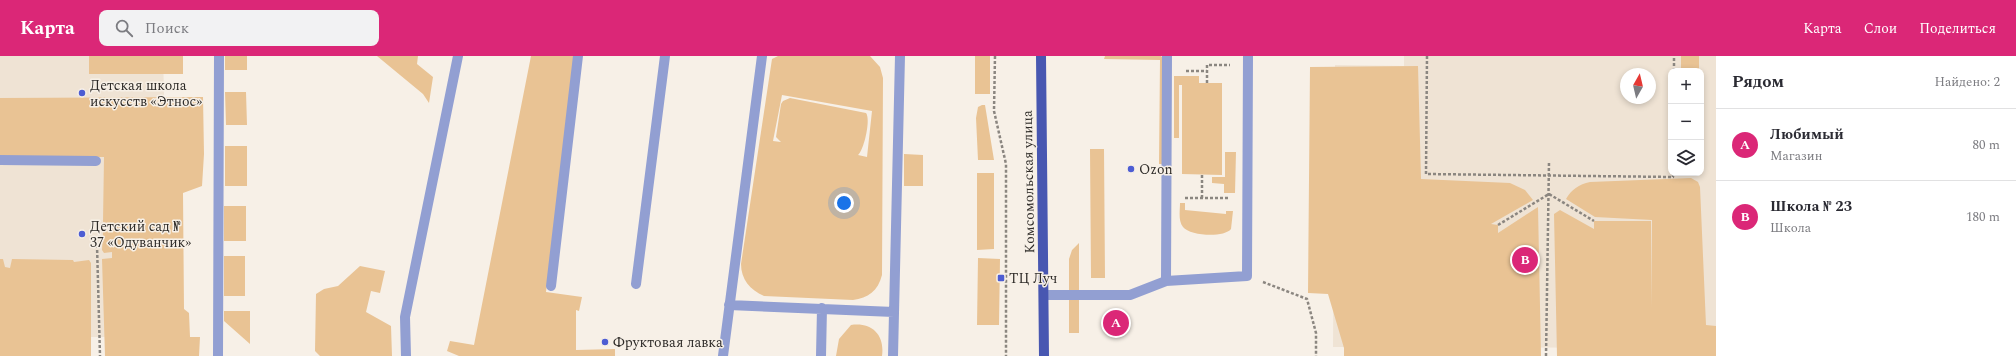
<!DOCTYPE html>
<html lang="ru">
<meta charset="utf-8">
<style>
:root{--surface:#fff;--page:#f2f2f3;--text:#2b2b33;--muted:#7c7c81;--line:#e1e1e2;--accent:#db2777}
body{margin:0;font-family:Spectral,serif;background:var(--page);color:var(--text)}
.controls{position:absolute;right:12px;top:12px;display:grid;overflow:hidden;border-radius:8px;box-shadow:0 2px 6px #0003}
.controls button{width:36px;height:36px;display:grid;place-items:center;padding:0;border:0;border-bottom:1px solid var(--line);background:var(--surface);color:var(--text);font:20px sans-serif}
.compass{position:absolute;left:1620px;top:12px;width:36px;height:36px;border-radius:50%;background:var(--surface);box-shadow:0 2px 6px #0003;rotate:8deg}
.you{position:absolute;left:844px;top:147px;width:14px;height:14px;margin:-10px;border:3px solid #fff;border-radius:50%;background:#1a73e8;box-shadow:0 0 0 6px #1a73e833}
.badge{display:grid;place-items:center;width:26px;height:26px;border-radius:50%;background:var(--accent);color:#fff;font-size:13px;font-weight:700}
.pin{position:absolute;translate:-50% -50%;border:2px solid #fff;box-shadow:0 1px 4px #0006}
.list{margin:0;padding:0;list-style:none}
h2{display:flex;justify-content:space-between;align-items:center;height:52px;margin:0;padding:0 16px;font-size:17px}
h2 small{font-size:13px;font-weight:400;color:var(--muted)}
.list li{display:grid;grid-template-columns:26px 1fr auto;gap:12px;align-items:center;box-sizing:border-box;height:72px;padding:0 16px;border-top:1px solid var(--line)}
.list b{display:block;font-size:15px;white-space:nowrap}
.list p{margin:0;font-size:13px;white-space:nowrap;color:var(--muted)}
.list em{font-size:13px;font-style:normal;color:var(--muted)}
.icon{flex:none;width:22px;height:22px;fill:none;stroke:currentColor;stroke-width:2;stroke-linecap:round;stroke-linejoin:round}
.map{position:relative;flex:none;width:1716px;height:300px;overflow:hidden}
header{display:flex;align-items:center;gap:24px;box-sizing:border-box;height:56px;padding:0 20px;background:var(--accent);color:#fff}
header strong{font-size:19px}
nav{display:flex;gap:22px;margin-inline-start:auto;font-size:14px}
.search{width:280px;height:36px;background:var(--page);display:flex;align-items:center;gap:10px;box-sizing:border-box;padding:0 14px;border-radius:8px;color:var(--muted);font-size:15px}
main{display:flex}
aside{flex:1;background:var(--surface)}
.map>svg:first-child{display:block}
.built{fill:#efe3d4;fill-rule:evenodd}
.green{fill:#e9c394;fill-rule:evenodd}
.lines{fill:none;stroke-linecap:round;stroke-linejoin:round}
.path{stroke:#8b8680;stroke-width:2.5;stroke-dasharray:3 2;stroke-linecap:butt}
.lane{stroke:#929fd2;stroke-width:10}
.primary{stroke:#4857b1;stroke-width:10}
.poi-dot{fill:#4d5dd3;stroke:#f7f0e7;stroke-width:1.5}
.labels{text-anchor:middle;stroke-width:3;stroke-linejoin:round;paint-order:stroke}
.poi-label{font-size:14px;fill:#2e2b28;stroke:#f7f0e7;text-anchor:start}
.street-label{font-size:14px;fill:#2e2b28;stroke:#f7f0e7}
</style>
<header>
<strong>Карта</strong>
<div class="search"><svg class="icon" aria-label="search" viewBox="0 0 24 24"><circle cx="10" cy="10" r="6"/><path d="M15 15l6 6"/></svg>Поиск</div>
<nav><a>Карта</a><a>Слои</a><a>Поделиться</a></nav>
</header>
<main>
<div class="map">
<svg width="1716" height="300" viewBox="0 0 1716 300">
<rect width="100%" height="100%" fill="#f7f0e7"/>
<path class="built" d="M0 0H163L165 75 164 281H0Z
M1404 0H1716V292L1333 291 1335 9 1404 10ZM1671 15H1701V117H1671ZM1626 18H1650V42H1626Z"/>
<path class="green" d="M89 0H183V18H89Z
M225 0H247V14H225Z
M377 0H418L417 8 433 21 429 47 423 38Z
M531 0H574L546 236 582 241 579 255 576 254V294L615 293V300H459L447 295 450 285 474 289Z
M778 0H870L880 11 883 22 882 219C878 235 868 242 853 244L764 240C750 234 741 223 741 208L772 3ZM782 39 872 55 867 101 858 99C864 94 871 63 866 57L790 42 783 45 781 48 776 81 781 86 773 85Z
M975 0H990V38H975Z
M1105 0H1161L1163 2 1164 108H1159L1160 4 1104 3Z
M1681 0H1699V15H1681Z
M1418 10 1421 123 1510 127 1525 134 1533 144 1491 168 1498 169V177L1538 151 1541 300H1344V292L1328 238 1308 237 1310 11Z
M1174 20H1199V27H1222V119L1182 118V29H1179V82H1174Z
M225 36H246L247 69H226Z
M203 41 204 98 202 130 183 137 184 253 189 257 190 281H200L199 300H105L102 203 112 202V196L104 197 102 194 103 176 105 174H112V168L103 166 104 101 0 100V42Z
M982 49H985L994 104H978L976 62 978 51Z
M225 90H247V130H225Z
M1090 93H1104L1105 222H1091Z
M1225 96H1236L1235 137H1224V128L1212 127V121H1225Z
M904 98 923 99V130H904Z
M977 117H994V193L977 194Z
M1691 122 1698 126 1700 131 1706 269 1716 270V300H1557L1554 158 1560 154 1594 173V165H1651V253L1652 164 1595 161 1566 143C1571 134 1579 128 1590 126Z
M1180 147H1185V154L1226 158V155H1233L1231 173C1224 182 1190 180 1183 171 1178 165 1180 154 1180 147Z
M224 150H246V185H224Z
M1079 187V277H1069V203L1072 194Z
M224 200H245V240H224Z
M978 202 1000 203 999 269H977Z
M0 203H3L5 211 10 212 12 203 73 204 74 206 89 204 91 207V300H0Z
M360 210 385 215 380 237 371 235 366 256 391 270 392 300H320L315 295 316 238 324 233 338 230Z
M224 255H250V288L224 265Z
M851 269C872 266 885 279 882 300H836L839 283Z"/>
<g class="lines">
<path class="path" d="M995 0 994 55 1006 108V300
M1427 0 1426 118 1673 121V117
M1186 15H1207
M1674 15V0
M1207 27V9H1230
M1185 142H1230
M1202 142V119
M1498 169 1549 138 1594 165
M97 189 100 300
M1263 226 1307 243 1316 277V300
M1546 300 1549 105"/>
<path class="lane" d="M0 104 96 105
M1166 225 1167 0
M636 228 665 0
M551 230 578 0
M1044 239H1130L1166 225 1247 220 1248 0
M729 249 894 256
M218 300 219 0
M406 300 405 261 458 0
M723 300 762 0
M821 300 822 252
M893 300 900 0"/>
<path class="primary" d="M1041 0 1044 300"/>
</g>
<g class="poi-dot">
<circle cx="82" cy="37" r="4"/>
<circle cx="1131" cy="113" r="4"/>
<circle cx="82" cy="178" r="4"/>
<rect x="997" y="218" width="8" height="8" rx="2"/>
<circle cx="605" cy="286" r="4"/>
</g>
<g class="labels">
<g class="poi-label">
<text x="90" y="34">Детская школа<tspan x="90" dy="16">искусств «Этнос»</tspan></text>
<text x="1139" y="118">Ozon</text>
<text x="90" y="175">Детский сад №<tspan x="90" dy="16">37 «Одуванчик»</tspan></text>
<text x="1009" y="227">ТЦ Луч</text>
<text x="613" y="291">Фруктовая лавка</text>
</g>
<g class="street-label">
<text transform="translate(1028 126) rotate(-91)" y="5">Комсомольская улица</text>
</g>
</g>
</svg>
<div class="controls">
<button>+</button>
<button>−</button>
<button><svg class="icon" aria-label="layers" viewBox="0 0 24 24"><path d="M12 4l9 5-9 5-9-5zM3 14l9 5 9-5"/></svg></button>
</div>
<svg class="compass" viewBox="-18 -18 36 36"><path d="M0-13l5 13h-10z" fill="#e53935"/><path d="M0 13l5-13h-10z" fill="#7c7c81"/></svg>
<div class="you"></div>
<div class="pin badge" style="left:1116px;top:267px">A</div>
<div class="pin badge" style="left:1525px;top:204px">B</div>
</div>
<aside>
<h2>Рядом<small>Найдено: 2</small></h2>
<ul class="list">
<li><span class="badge">A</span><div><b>Любимый</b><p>Магазин</p></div><em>80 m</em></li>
<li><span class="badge">B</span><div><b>Школа № 23</b><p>Школа</p></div><em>180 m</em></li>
</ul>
</aside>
</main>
